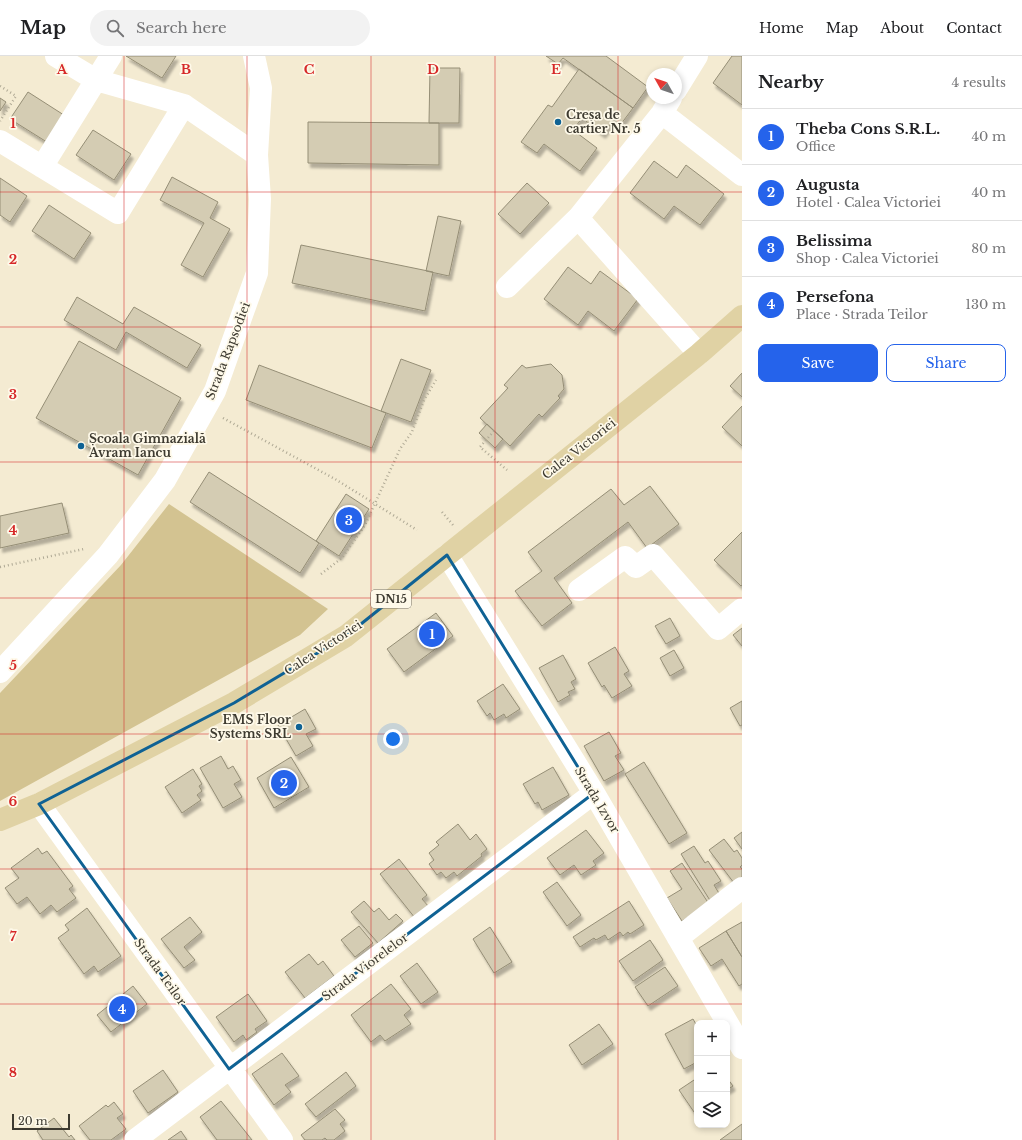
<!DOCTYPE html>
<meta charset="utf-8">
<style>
:root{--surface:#fff;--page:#f2f2f2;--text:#202124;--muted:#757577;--line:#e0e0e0;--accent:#2563eb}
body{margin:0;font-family:"Libre Baskerville",serif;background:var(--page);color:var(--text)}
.controls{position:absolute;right:12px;bottom:12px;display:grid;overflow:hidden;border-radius:8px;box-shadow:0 2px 6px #0003}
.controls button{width:36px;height:36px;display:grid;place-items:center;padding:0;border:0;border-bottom:1px solid var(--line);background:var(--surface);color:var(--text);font:20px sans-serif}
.compass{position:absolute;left:646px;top:12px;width:36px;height:36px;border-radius:50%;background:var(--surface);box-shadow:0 2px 6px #0003;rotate:310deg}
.scale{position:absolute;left:12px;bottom:10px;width:58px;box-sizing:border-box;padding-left:4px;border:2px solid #3d3a30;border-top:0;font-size:11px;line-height:14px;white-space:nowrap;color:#3d3a30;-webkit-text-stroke:3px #fef9e9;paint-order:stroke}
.you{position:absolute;left:393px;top:683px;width:14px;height:14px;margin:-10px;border:3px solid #fff;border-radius:50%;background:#1a73e8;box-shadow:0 0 0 6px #1a73e833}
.badge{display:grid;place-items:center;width:26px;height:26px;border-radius:50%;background:var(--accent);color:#fff;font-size:13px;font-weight:700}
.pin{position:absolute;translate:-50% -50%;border:2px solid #fff;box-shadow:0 1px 4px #0006}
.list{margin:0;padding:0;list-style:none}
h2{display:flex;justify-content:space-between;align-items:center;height:52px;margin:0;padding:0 16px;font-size:17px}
h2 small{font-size:13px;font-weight:400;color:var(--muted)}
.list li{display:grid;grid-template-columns:26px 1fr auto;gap:12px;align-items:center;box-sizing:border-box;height:56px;padding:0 16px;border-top:1px solid var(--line)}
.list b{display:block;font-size:15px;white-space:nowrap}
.list p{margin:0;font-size:13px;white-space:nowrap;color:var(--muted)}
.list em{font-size:13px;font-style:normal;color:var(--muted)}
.actions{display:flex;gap:8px;padding:12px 16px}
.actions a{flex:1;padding:9px 0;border:1px solid var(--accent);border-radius:8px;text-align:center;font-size:14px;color:var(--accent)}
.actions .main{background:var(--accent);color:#fff}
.icon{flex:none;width:22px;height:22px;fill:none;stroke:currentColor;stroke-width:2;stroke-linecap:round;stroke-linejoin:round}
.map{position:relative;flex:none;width:742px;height:1084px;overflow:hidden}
header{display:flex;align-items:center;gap:24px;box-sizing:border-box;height:56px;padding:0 20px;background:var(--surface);border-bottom:1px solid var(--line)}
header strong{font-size:19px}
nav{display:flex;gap:22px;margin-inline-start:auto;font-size:14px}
.search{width:280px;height:36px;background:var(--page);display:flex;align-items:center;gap:10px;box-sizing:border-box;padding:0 14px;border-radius:22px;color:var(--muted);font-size:15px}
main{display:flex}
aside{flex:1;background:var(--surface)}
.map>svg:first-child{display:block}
.green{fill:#d3c391}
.building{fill:#d4ccb3;stroke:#958e76;filter:url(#shadow)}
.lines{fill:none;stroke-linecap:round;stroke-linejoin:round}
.path{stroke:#aea894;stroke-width:2.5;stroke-dasharray:1 3;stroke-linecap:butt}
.minor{stroke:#fff;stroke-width:22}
.major{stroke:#e0d2a4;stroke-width:22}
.marked{fill:none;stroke:#0f6294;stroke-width:3;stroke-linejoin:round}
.grid{fill:none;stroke:#d62828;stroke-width:1;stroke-opacity:0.55}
.poi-dot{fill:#0f6294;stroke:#fef9e9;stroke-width:1.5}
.labels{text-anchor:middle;stroke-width:3.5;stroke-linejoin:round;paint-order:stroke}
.shield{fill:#fef9e9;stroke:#777368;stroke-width:1}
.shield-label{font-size:11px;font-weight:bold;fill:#3d3a30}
.poi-label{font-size:12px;font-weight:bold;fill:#3d3a30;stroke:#fef9e9;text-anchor:start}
.street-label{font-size:12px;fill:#3d3a30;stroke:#fef9e9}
.grid-label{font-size:13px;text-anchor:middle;font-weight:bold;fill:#d62828;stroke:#fef9e9;stroke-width:3.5;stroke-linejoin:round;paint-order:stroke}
</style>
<header>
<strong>Map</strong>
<div class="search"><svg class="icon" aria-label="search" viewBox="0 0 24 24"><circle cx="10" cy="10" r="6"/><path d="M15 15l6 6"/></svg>Search here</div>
<nav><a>Home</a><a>Map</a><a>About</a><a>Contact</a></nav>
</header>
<main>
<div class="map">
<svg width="742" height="1084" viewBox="0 0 742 1084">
<defs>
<filter id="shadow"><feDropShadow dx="2.5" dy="4.5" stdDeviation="1" flood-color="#0004"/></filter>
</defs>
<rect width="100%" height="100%" fill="#f4ebd2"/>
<path class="green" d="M169 448 328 553 300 579 0 745V637L121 509Z"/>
<path class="building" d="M126 0H176L162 22Z
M546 0H606L648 31 633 52 563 2 558 8Z
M732 0H742V49L713 27Z
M430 12H460L459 67H429Z
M579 13 633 52 621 68 614 63 603 78 582 62 573 74 597 92 580 115 544 88 537 97 521 86 548 49 552 51Z
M28 36 67 61 50 88 10 63Z
M0 42 6 46 0 55Z
M308 66 439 67V109L308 107Z
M93 74 131 98 114 124 76 99Z
M654 105 677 122 686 109 724 138 700 169 674 150 664 163 630 137Z
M172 121 218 146 210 162 230 173 203 221 181 209 204 167 160 144Z
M0 122 27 140 10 166 0 159Z
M527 127 549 147 520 178 498 158Z
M49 149 91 177 74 203 32 175Z
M438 160 461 165 449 220 426 215Z
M301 189 433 216 425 255 292 227Z
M568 211 591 228 600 215 638 243 614 275 588 255 578 269 544 243Z
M77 241 123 268 134 251 201 289 187 312 126 276 116 294 64 264Z
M79 285 181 342 138 419 36 362Z
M401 303 431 314 411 366 381 355Z
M551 308 562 319 564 333 558 340 560 342 542 361 539 358 510 390 480 362 508 332 504 329 522 309 526 312Z
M259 309 386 357 372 392 246 344Z
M742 317V341L730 330Z
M742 350V390L722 371Z
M487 368 503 383 495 392 479 377Z
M209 416 319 487 300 517 190 446Z
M650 430 679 468 647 492 628 466 554 522 572 547 542 570 515 535 542 515 528 496 611 433 624 449Z
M346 438 369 453 339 500 316 485Z
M62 447 69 477 0 492V460Z
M742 476V529L741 530 714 504Z
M436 557 453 580 404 616 387 593Z
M670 562 680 580 666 588 655 570Z
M742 572V590L733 579Z
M615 591 629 615 624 618 632 630 612 642 604 629 602 631 588 607Z
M674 594 684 612 670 620 660 602Z
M563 599 576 623 571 626 575 633 568 636 570 639 558 646 539 612Z
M503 628 520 653 506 662 504 658 494 664 490 657 487 660 477 645Z
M742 645V669L740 670 730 652Z
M305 653 316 673 306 678 313 690 296 700 278 669Z
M609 676 621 697 615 700 624 714 604 725 584 690Z
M221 700 228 713 233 710 241 724 234 728 242 741 223 752 200 712Z
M291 701 309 731 274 752 257 722Z
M644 706 687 777 669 788 625 718Z
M553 711 569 739 542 754 538 746 535 748 523 728Z
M193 713 202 728 199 730 202 735 197 739 201 744 182 757 165 731Z
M458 768 470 784 476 778 487 793 481 798 482 800 457 820 454 816 446 822 441 816 437 819 429 808 434 804 429 797 439 789 436 786Z
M586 774 604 797 593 805 596 809 581 819 574 809 560 819 547 802Z
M742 776V793L734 782Z
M724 783 734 796 737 794 742 802V809L740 811 742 813V821L734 827 709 794Z
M694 790 705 807 708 805 721 825 714 829 720 839 711 846 681 798Z
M38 792 42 798 47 795 73 830 69 833 76 842 57 856 51 849 40 858 27 841 17 848 5 832 19 822 11 812Z
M399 803 427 839 422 843 429 851 415 862 380 818Z
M682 807 709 848 682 865 667 842 682 833 670 815Z
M557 826 581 859 567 870 543 836Z
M364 845 374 856 379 852 389 864 396 858 403 865 378 887 351 856Z
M629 845 644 869 630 878 628 876 623 880 620 876 608 884 605 879 596 884 594 882 580 891 573 881Z
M87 852 121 900 98 916 94 910 84 918 58 882 69 874 65 869Z
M190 861 202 876 184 891 195 904 184 912 161 883Z
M742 866V901L726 875Z
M359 870 373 887 355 901 341 884Z
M490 871 512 906 494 917 473 883Z
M726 875 742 901V928L739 930 722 903 711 910 699 892Z
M650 884 663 904 633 925 619 905Z
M309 898 318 909 323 905 334 920 305 942 285 916Z
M417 907 438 936 421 948 400 920Z
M665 911 678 930 648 950 635 931Z
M391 928 411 953 404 959 411 968 385 985 380 979 371 986 351 959Z
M133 930 147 948 111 976 97 959Z
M248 938 267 965 255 973 257 976 246 984 243 979 234 986 216 961Z
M693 963 697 970V1006L684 1013 665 978Z
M599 968 613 988 582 1009 569 989Z
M282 997 299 1020 285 1029 291 1036 274 1049 252 1018Z
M163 1014 178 1036 148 1057 133 1035Z
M346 1016 356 1030 316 1061 305 1048Z
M697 1022V1054L694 1056 679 1034Z
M727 1022 733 1030 727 1034Z
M221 1045 252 1084H217L200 1061Z
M114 1046 123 1058 117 1062 126 1073 111 1084H90L79 1070 106 1049 108 1051Z
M335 1053 345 1064 340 1068 345 1075 334 1084H327L325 1082 322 1084H305L301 1079Z
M54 1062 69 1081 71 1079 75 1084H43L37 1075Z
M742 1068V1084H720Z
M181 1075 187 1084H168Z"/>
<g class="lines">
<path class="path" d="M0 30 16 40 0 65
M223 362 335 423 417 474
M494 375 480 391 507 414
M442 456 453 469
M352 478 356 482
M0 511 84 493
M321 518 342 502 365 469 400 393 412 376 424 344 436 324"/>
<path class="minor" d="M56 0 96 24 111 0
M676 34 697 0
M662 57 742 119
M0 85 118 157 184 49
M42 111 96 24 184 49 257 99
M578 162 699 298
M507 231 578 162 662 57 671 42
M447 499 594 737 742 992
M579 534 625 501 636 511 653 499 718 573 742 553
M0 616 108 499 165 424 215 335 257 217 260 143 257 99 261 32 254 0
M39 748 282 1084
M678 882 742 832
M135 1084 594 737"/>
<path class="major" d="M0 764 39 748 234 647 346 580 699 298 742 260"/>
</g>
<path class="marked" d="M447 499 594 737 229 1013 39 748 234 647 346 580Z"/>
<path class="grid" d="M124 0V1084M247 0V1084M371 0V1084M495 0V1084M618 0V1084M0 136H742M0 271H742M0 406H742M0 542H742M0 678H742M0 813H742M0 948H742"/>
<g class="poi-dot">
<circle cx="558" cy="66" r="4"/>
<circle cx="81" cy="390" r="4"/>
<circle cx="299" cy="671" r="4"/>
</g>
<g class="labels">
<rect class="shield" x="371" y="534" width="40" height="18" rx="3"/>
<g class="shield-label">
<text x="391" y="547">DN15</text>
</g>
<g class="poi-label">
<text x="566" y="63">Creșa de<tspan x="566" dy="14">cartier Nr. 5</tspan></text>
<text x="89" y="387">Școala Gimnazială<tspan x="89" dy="14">Avram Iancu</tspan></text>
<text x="291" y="668" text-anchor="end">EMS Floor<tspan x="291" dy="14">Systems SRL</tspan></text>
</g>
<g class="street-label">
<text transform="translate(228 295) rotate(-69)" y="4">Strada Rapsodiei</text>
<text transform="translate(579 393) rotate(-38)" y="4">Calea Victoriei</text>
<text transform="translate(323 592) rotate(-33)" y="4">Calea Victoriei</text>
<text transform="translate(597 744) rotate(59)" y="4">Strada Izvor</text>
<text transform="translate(365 911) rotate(-37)" y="4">Strada Viorelelor</text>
<text transform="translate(160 916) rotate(54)" y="4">Strada Teilor</text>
</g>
</g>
<g class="grid-label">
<text x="62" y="18">A</text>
<text x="186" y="18">B</text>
<text x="309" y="18">C</text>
<text x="433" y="18">D</text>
<text x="556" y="18">E</text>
<text x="13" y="72">1</text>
<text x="13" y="208">2</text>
<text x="13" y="343">3</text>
<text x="13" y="479">4</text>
<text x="13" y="614">5</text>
<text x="13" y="750">6</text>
<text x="13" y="885">7</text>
<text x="13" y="1021">8</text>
</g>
</svg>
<div class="controls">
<button>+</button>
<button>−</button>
<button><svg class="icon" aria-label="layers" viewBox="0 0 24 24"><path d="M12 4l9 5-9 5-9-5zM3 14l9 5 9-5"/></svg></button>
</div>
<svg class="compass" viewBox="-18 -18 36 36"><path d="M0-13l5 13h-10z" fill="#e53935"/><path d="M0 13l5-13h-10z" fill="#757577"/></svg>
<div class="scale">20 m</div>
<div class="you"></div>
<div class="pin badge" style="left:432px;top:578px">1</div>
<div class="pin badge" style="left:284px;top:727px">2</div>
<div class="pin badge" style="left:349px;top:464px">3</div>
<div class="pin badge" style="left:122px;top:953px">4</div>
</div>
<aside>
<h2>Nearby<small>4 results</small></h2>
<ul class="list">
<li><span class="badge">1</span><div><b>Theba Cons S.R.L.</b><p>Office</p></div><em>40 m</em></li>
<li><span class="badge">2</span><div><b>Augusta</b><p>Hotel · Calea Victoriei</p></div><em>40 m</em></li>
<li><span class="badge">3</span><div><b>Belissima</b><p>Shop · Calea Victoriei</p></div><em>80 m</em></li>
<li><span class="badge">4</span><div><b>Persefona</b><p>Place · Strada Teilor</p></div><em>130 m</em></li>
</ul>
<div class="actions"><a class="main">Save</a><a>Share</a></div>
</aside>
</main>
